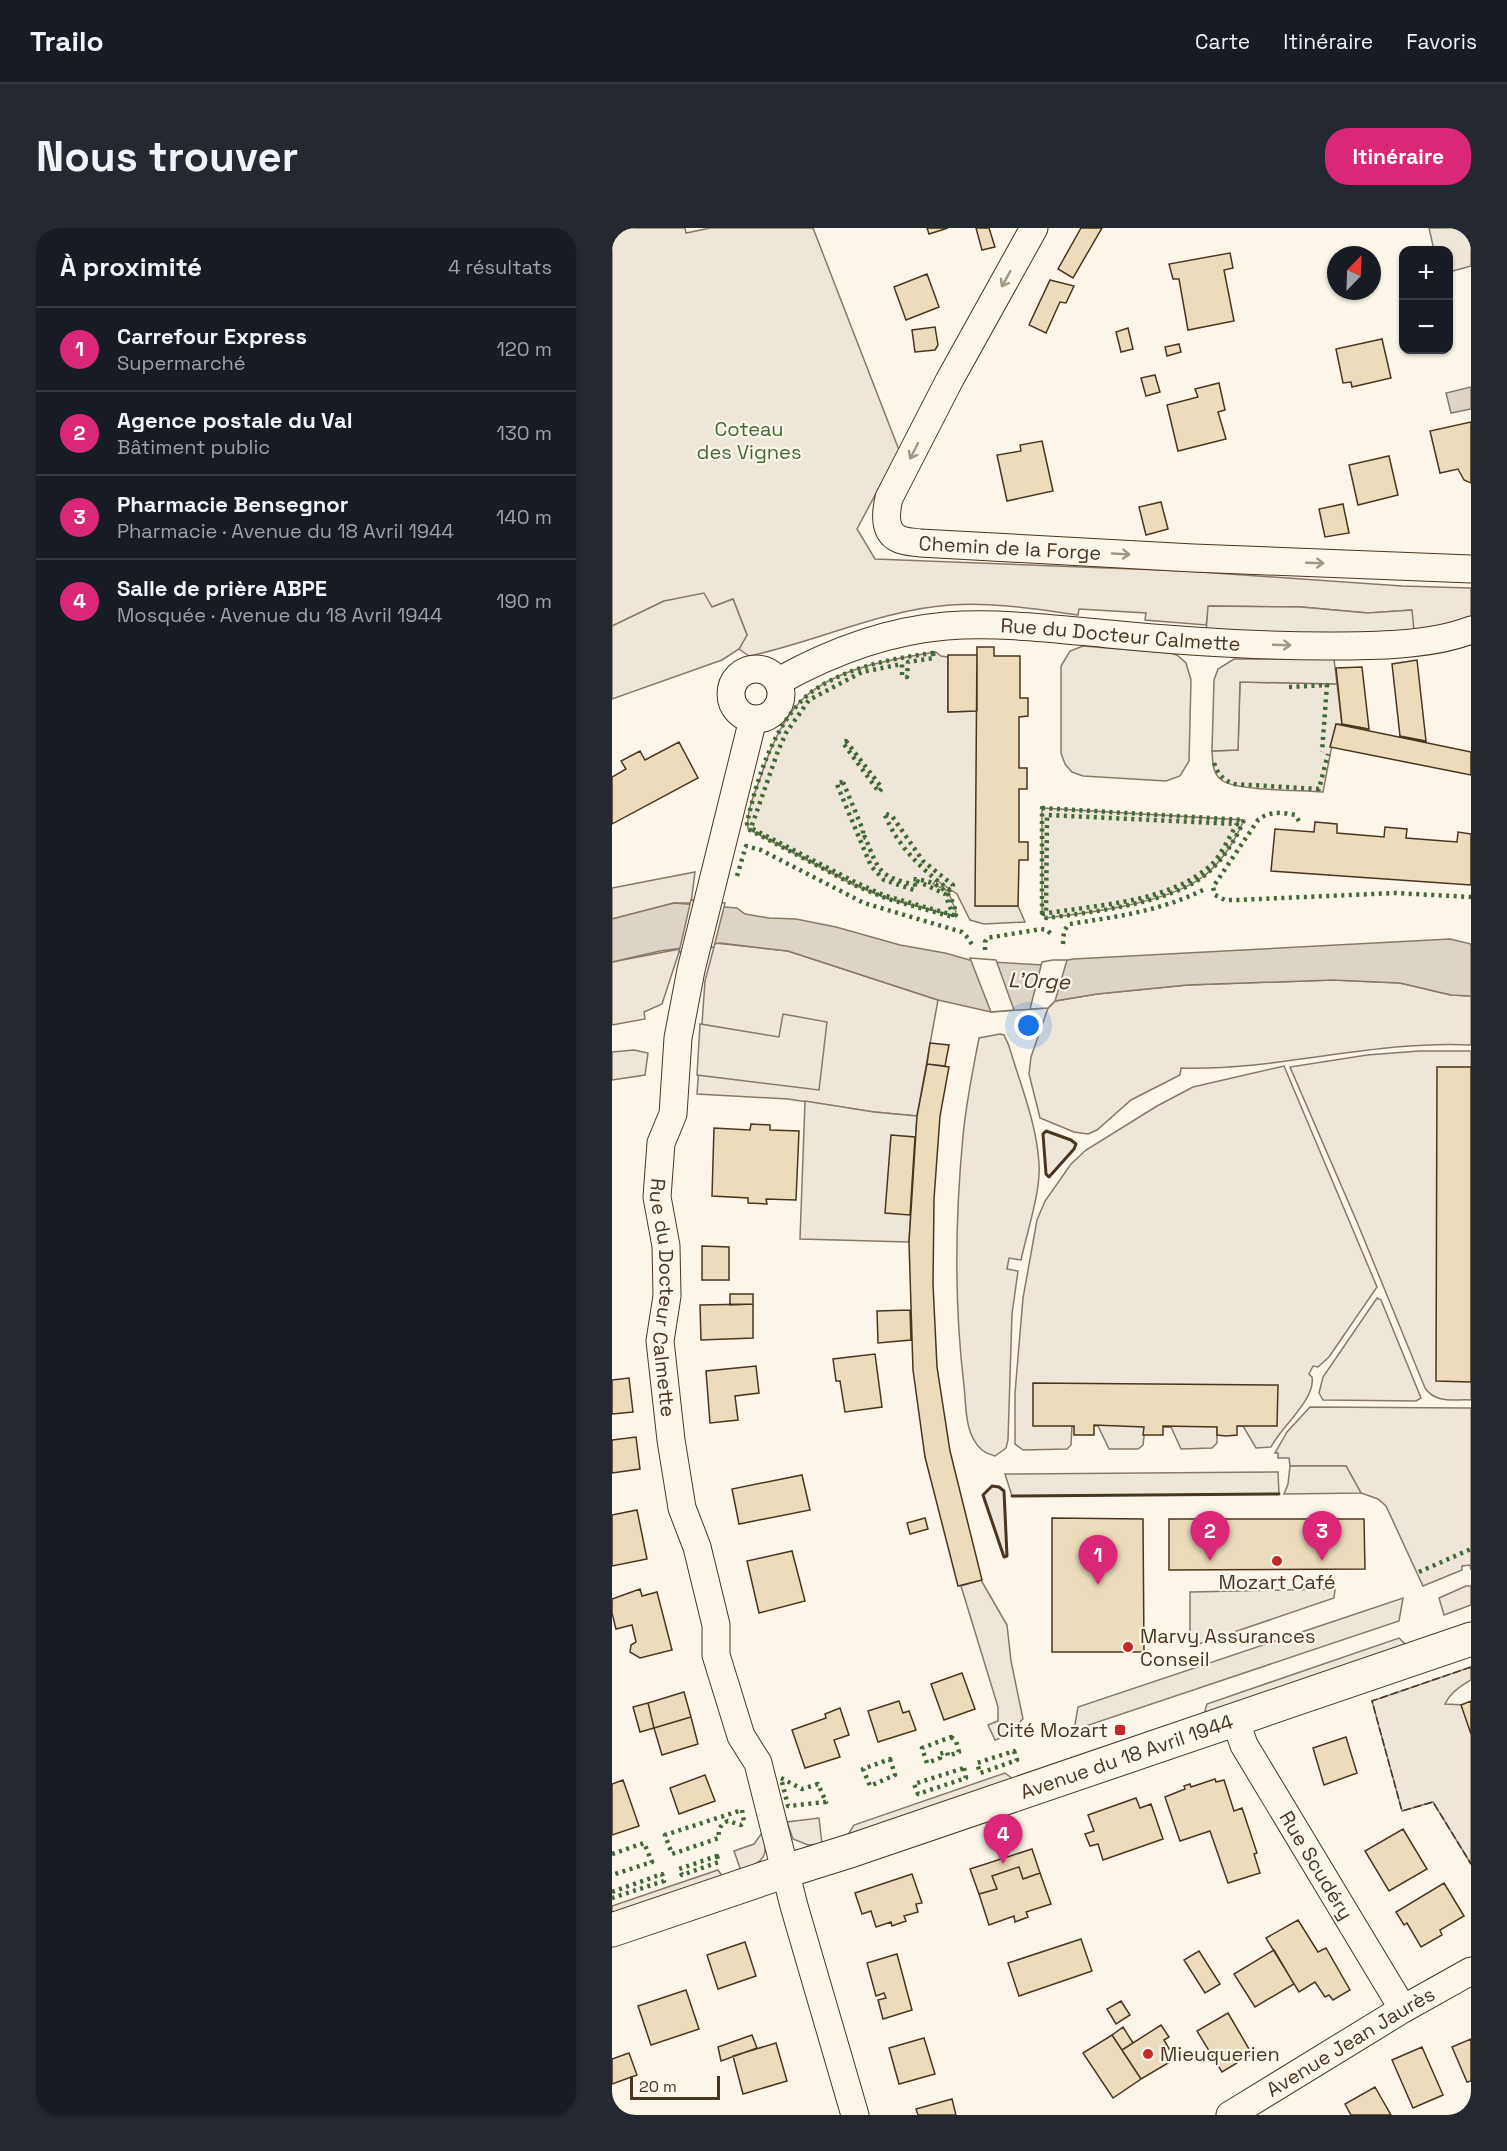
<!DOCTYPE html>
<html lang="fr">
<meta charset="utf-8">
<style>
:root{--surface:#171b24;--page:#242831;--text:#f1f3f6;--muted:#9ea1a6;--line:#363941;--accent:#db2777}
body{margin:0;font-family:"Space Grotesk",sans-serif;background:var(--page);color:var(--text)}
.controls{position:absolute;right:18px;top:18px;display:grid;overflow:hidden;border-radius:12px;box-shadow:0 2px 4px #0004}
.controls button{width:54px;height:54px;display:grid;place-items:center;padding:0;border:0;border-bottom:2px solid var(--line);background:var(--surface);color:var(--text);font:30px sans-serif}
.compass{position:absolute;left:715px;top:18px;width:54px;height:54px;border-radius:50%;background:var(--surface);box-shadow:0 2px 4px #0004;rotate:23deg}
.scale{position:absolute;left:18px;bottom:15px;width:90px;box-sizing:border-box;padding-left:6px;border:3px solid #4a3520;border-top:0;font-size:16px;line-height:21px;white-space:nowrap;color:#4a3520;-webkit-text-stroke:4px #fbf6e9;paint-order:stroke}
.you{position:absolute;left:417px;top:798px;width:21px;height:21px;margin:-15px;border:4px solid #fff;border-radius:50%;background:#1a73e8;box-shadow:0 0 0 9px #1a73e833}
.badge{display:grid;place-items:center;width:39px;height:39px;border-radius:50%;background:var(--accent);color:#fff;font-size:20px;font-weight:700}
.pin{position:absolute;translate:-50% -50px;filter:drop-shadow(0 2px 3px #0008)}
.pin::after{content:'';position:absolute;top:32px;width:21px;height:18px;background:inherit;clip-path:polygon(0 0,100% 0,50% 100%)}
.list{margin:0;padding:0;list-style:none}
h2{display:flex;justify-content:space-between;align-items:center;height:78px;margin:0;padding:0 24px;font-size:26px}
h2 small{font-size:20px;font-weight:400;color:var(--muted)}
.list li{display:grid;grid-template-columns:39px 1fr auto;gap:18px;align-items:center;box-sizing:border-box;height:84px;padding:0 24px;border-top:2px solid var(--line)}
.list b{display:block;font-size:22px;white-space:nowrap}
.list p{margin:0;font-size:20px;white-space:nowrap;color:var(--muted)}
.list em{font-size:20px;font-style:normal;color:var(--muted)}
.map{position:relative;flex:none;width:859px;height:1887px;overflow:hidden;border-radius:24px}
header{display:flex;align-items:center;gap:36px;box-sizing:border-box;height:84px;padding:0 30px;background:var(--surface);border-bottom:2px solid var(--line)}
header strong{font-size:28px}
nav{display:flex;gap:33px;margin-inline-start:auto;font-size:21px}
.intro{display:flex;align-items:center;justify-content:space-between;box-sizing:border-box;height:144px;padding:0 36px}
h1{margin:0;font-size:42px}
.button{padding:15px 27px;border-radius:24px;background:var(--accent);color:#fff;font-size:21px;font-weight:700}
main{display:flex;gap:36px;padding:0 36px}
aside{flex:1;background:var(--surface);border-radius:24px;box-shadow:0 2px 4px #0004}
.map>svg:first-child{display:block}
.green{fill:#ede6d9;stroke:#887966;stroke-width:1.5}
.parking{fill:#ede7d9;stroke:#887966;stroke-width:1.5}
.water{fill:#dcd4c6;stroke:#887966;stroke-width:1.5}
.pier{fill:#fbf6e9;stroke:#887966;stroke-width:1.5}
.building{fill:#ecdcbc;stroke:#4a3520;stroke-width:1.5}
.lines{fill:none;stroke-linecap:round;stroke-linejoin:round}
.street-casing{stroke:#4a3520;stroke-width:29}
.secondary-casing{stroke:#4a3520;stroke-width:35}
.street{stroke:#fbf6e9;stroke-width:27}
.secondary{stroke:#fbf6e9;stroke-width:33}
.hedge{stroke:#436837;stroke-width:4.5;stroke-dasharray:3 4.5;stroke-linecap:butt}
.fence{stroke:#4a3520;stroke-width:1.5;stroke-dasharray:8 3;stroke-linecap:butt}
.wall{stroke:#4a3520;stroke-width:3}
.oneway{stroke:#a29684}
.poi-dot{fill:#c62828;stroke:#fbf6e9;stroke-width:2}
.labels{text-anchor:middle;stroke-width:4.5;stroke-linejoin:round;paint-order:stroke}
.park-label{font-size:20px;fill:#436837;stroke:#fbf6e9}
.street-label{font-size:20px;fill:#4a3520;stroke:#fbf6e9}
.poi-label{font-size:20px;fill:#4a3520;stroke:#fbf6e9;text-anchor:start}
.water-label{font-size:21px;font-style:italic;fill:#4a3520;stroke:#fbf6e9}
</style>
<header>
<strong>Trailo</strong>
<nav><a>Carte</a><a>Itinéraire</a><a>Favoris</a></nav>
</header>
<div class="intro"><h1>Nous trouver</h1><a class="button">Itinéraire</a></div>
<main>
<aside>
<h2>À proximité<small>4 résultats</small></h2>
<ul class="list">
<li><span class="badge">1</span><div><b>Carrefour Express</b><p>Supermarché</p></div><em>120 m</em></li>
<li><span class="badge">2</span><div><b>Agence postale du Val</b><p>Bâtiment public</p></div><em>130 m</em></li>
<li><span class="badge">3</span><div><b>Pharmacie Bensegnor</b><p>Pharmacie · Avenue du 18 Avril 1944</p></div><em>140 m</em></li>
<li><span class="badge">4</span><div><b>Salle de prière ABPE</b><p>Mosquée · Avenue du 18 Avril 1944</p></div><em>190 m</em></li>
</ul>
</aside>
<div class="map">
<svg width="859" height="1887" viewBox="0 0 859 1887">
<rect width="100%" height="100%" fill="#fbf6e9"/>
<path class="green" d="M0 0H73L74 5 98 0H201L287 222 245 301 263 331 574 343 790 358 859 360V389L838 396 802 403 799 382 756 385 689 379 597 378 594 397 533 392 534 385 467 381 466 387C423 381 381 374 338 377 268 382 204 414 137 428L127 421 135 407 121 371 100 379 52 373 0 398Z
M817 0H859V38L837 44 836 22H822Z
M324 424 329 428 336 429V484L365 483 364 678H406L413 694 372 696 358 692 345 666 324 652 321 656 336 663 344 683 343 688 276 671 242 657 136 601C134 584 143 564 149 548 158 520 171 488 194 468 228 439 282 431 324 424Z
M628 454 725 456 730 496H724L711 564C690 562 626 563 611 553 600 546 601 535 600 523L626 522Z
M430 580 632 592C623 613 608 637 589 650 555 675 477 685 434 690L430 685Z
M83 644 79 675H62L0 691V660Z
M103 715 176 723 326 772 305 888 262 884 176 871 85 866 93 753Z
M68 721 50 776 32 784 33 791 0 797V734Z
M721 752 788 755 839 767 859 768V817C761 812 666 843 569 840L568 847 519 872 485 902 476 906 462 904 428 890 417 846 419 829 436 780 443 773 485 766 575 757Z
M388 806 392 807 397 818C408 856 425 896 427 936 429 963 415 1004 409 1032L397 1030 395 1041 406 1043 400 1086 396 1212 394 1220 383 1228C374 1226 366 1220 362 1212 353 1197 354 1175 352 1158 342 1075 343 992 351 908 354 875 361 842 367 810Z
M807 823H859V1172C842 1171 824 1176 813 1160L745 994 678 839 755 827Z
M672 838 765 1059 717 1129 706 1139 701 1138 697 1146 700 1149C704 1171 669 1199 659 1219L644 1220 631 1198 605 1199V1215L600 1220 569 1221 559 1199 533 1200 531 1217 526 1221H497L486 1198H460L459 1217 455 1221 411 1222 403 1216V1165L411 1070 425 992 433 973 459 936 474 922 545 878 581 859Z
M434 903 459 912 464 916 462 921 437 949 434 947 431 906Z
M765 1070 769 1072 809 1170 804 1173 711 1172 707 1165 711 1149Z
M698 1179 859 1180V1342L858 1337 850 1338V1342L811 1358 774 1278 766 1271 749 1265 734 1238H678L677 1230H666V1225H663L675 1204Z
M380 1258 387 1259 392 1263 395 1328 392 1329 371 1267Z
M369 1352 395 1397 399 1433 411 1491 389 1510 383 1512 376 1497 386 1493V1479L349 1358Z
M854 1358H859V1377L832 1387 827 1370Z
M723 1361 722 1370 578 1419V1364Z
M859 1439V1452C848 1458 838 1465 833 1476L853 1477 859 1481V1636L821 1574 790 1583 760 1473Z
M207 1590 210 1616 196 1617 181 1611 175 1594Z
M152 1602C156 1628 154 1633 129 1643L122 1623 142 1616Z"/>
<path class="parking" d="M92 365 100 379 121 371 135 407 127 421 110 432 0 471V398L52 373Z
M596 378 689 379 756 385 800 382 802 403 759 407 594 406Z
M471 418 558 425 565 427 574 435 579 452 577 533 568 548 554 553 471 548 460 544 453 536 449 525V438L458 423Z
M622 431H722L725 456 628 454 626 522 600 523 602 452 606 441Z
M171 786 215 794 207 862 85 847 88 796 167 809Z
M22 822 36 825 33 847 0 852V824Z
M193 873 262 884 305 888 297 1014 188 1011Z
M678 1238H734L749 1265 672 1266 676 1256Z
M666 1244 667 1266 400 1268 393 1246Z
M791 1370 787 1393 462 1502 466 1479Z
M787 1410 794 1417 592 1486 595 1476Z
M393 1545 401 1551 235 1608 242 1597Z
M106 1642 111 1649 0 1687V1678Z"/>
<path class="water" d="M859 159V181L839 185 834 165Z
M62 675 125 680 133 686 157 690 184 691 224 699 288 717 333 725 361 733 432 737 461 731 838 711 859 716V768L839 767 788 755 721 752 575 757 485 766 443 773 436 780 379 784 326 772 176 723 108 715 48 723 0 734V691Z"/>
<path class="pier" d="M79 672 113 675 102 719 67 724Z
M358 730 384 732 402 782 379 784Z
M441 732H455L443 773 436 780 418 781 430 734Z"/>
<path class="building" d="M315 0H336L317 6Z
M364 0H377L383 19 370 22Z
M469 0H490L461 50 446 41Z
M618 25 621 40 612 42 622 93 576 102 567 51H561L557 36Z
M315 46 327 79 294 92 282 59Z
M438 52 462 58 454 75 448 74 434 105 417 97Z
M323 99 326 117 323 122 303 124 300 102Z
M516 100 521 121 509 124 504 104Z
M770 111 779 150 740 159 739 154 731 155 724 121Z
M567 116 569 124 555 128 553 119Z
M543 147 548 164 534 168 529 150Z
M607 155 613 182 606 184 614 211 566 223 555 177 586 169 583 161Z
M859 194V255L852 252 846 241 828 245 818 203Z
M430 213 441 263 395 273 385 227 409 223 408 217Z
M777 228 786 267 746 277 737 237Z
M549 274 556 301 534 307 527 279Z
M731 276 737 305 713 309 707 281Z
M365 419H382V428H408V470H416V488L407 489V540H415V561H407V614H416V632H407L406 678H363Z
M336 427H365V483L336 484Z
M805 432 814 513 788 508 780 436Z
M750 439 757 501 730 496 724 440Z
M724 496 859 524V547L718 519Z
M67 514 86 550 0 596V549L14 541 9 533 28 523 33 532Z
M703 594 725 596V605L772 609 773 599 795 601 794 610 845 614 846 604 859 606V657L659 643 663 601 702 604Z
M318 815 337 817 333 838 315 836Z
M315 836 337 839 328 888 322 971 321 1056 325 1139 338 1223 370 1352 346 1358 313 1229 301 1142 297 1014 305 888Z
M825 839H859V1154L824 1153Z
M139 896 158 897V902L187 903 184 972 154 971 155 976 136 975V970L100 968 102 900 138 902Z
M279 907 303 909 298 987 273 985Z
M90 1018 117 1019V1052H90Z
M118 1066H141V1076L118 1077Z
M141 1076V1110L89 1112 88 1077Z
M298 1082 299 1112 266 1115 265 1083Z
M263 1126 270 1179 233 1184 228 1153H224L221 1131Z
M144 1138 147 1165 123 1168 126 1192 98 1195 94 1143Z
M17 1150 21 1184 0 1186V1152Z
M421 1155 666 1157 665 1198H625V1207L614 1208 605 1207V1199L551 1198V1207H531L532 1199 482 1197V1207H462V1198H421Z
M24 1209 28 1241 0 1245V1212Z
M190 1247 198 1282 127 1296 120 1261Z
M25 1282 35 1331 0 1338V1287Z
M313 1290 316 1301 298 1306 295 1295Z
M440 1290 531 1291 532 1424H440Z
M557 1291H752L753 1341 557 1342Z
M180 1323 193 1373 147 1385 135 1333Z
M28 1361 30 1368 45 1364 60 1422 28 1430 18 1424 19 1417 24 1414 20 1397 4 1401 0 1385V1371Z
M350 1445 363 1481 332 1492 319 1456Z
M72 1464 79 1489 42 1500 36 1475Z
M287 1473 291 1485 297 1483 304 1502 266 1514 256 1483Z
M859 1473V1506L849 1477Z
M36 1475 42 1500 28 1504 21 1479Z
M228 1480 237 1507 222 1512 228 1529 193 1540 180 1502 214 1490 213 1486Z
M79 1489 86 1516 50 1527 42 1500Z
M734 1509 745 1545 712 1557 701 1520Z
M93 1547 103 1573 67 1586 58 1560Z
M603 1551 604 1554 612 1552 622 1583 630 1580 645 1625 642 1626 648 1645 616 1655 598 1603 568 1613 553 1569 573 1561 572 1558 578 1556 579 1559Z
M11 1552 27 1598 0 1607V1556Z
M524 1570 528 1580 539 1576 551 1611 491 1632 486 1616 478 1618 473 1606 482 1603 476 1587Z
M791 1601 815 1641 777 1663 753 1623Z
M420 1621 428 1645 411 1651 407 1639 380 1648 385 1661 367 1666 358 1641Z
M407 1639 411 1651 428 1645 439 1676 414 1684 416 1689 403 1694 402 1688 377 1697 367 1666 385 1661 380 1648Z
M300 1646 310 1675 304 1676 306 1684 292 1688 294 1693 280 1698 279 1694 264 1699 259 1683 250 1686 243 1665Z
M832 1655 852 1688 828 1702 830 1707 809 1719 795 1695 792 1697 784 1684Z
M686 1692 706 1724 714 1720 738 1762 721 1772 717 1767 713 1769 703 1754 687 1764 654 1710Z
M469 1711 480 1743 407 1768 396 1735Z
M133 1714 144 1748 106 1761 95 1727Z
M662 1722 682 1756 643 1779 622 1746Z
M587 1723 608 1756 593 1765 572 1732Z
M285 1726 300 1782 271 1791 266 1772 274 1770 272 1765 264 1768 255 1735Z
M74 1762 87 1801 39 1817 26 1778Z
M509 1773 518 1787 504 1796 495 1781Z
M616 1785 640 1826 610 1844 585 1803Z
M549 1797 557 1809 552 1812 563 1831 529 1851 510 1822Z
M511 1799 521 1815 510 1822 500 1807Z
M140 1807 145 1820 109 1833 106 1819Z
M500 1807 529 1851 501 1870 471 1825Z
M312 1810 323 1846 287 1856 277 1820Z
M859 1811V1853L855 1854 840 1819Z
M164 1815 175 1853 131 1866 121 1828Z
M810 1819 831 1867 801 1880 780 1832Z
M17 1825 25 1847 0 1856V1831Z
M763 1859 779 1887H739L733 1876Z
M340 1871 344 1887H306L304 1881Z"/>
<g class="lines">
<g class="street-casing">
<g id="street">
<path id="s1" d="M422 0 337 153 277 270C274 283 271 304 287 311 293 314 302 314 308 315L581 330 859 341"/>
<circle cx="144" cy="466" r="25"/>
<path id="s2" d="M167 453C217 425 276 403 334 398 388 394 443 401 497 406 569 413 642 418 715 418 759 418 817 418 859 402"/>
<path id="s3" d="M141 491 79 742 66 810 61 886 49 915 45 969 54 1018 55 1068 48 1113 59 1212 70 1280 85 1319 104 1397V1427L129 1508 146 1535 182 1678 243 1887"/>
<path id="s4" d="M623 1491 632 1517 791 1781"/>
<path id="s5" d="M618 1887 791 1781 859 1743"/>
</g>
</g>
<g class="secondary-casing">
<g id="secondary">
<path id="s6" d="M0 1702 174 1643 241 1622 859 1411"/>
</g>
</g>
<use href="#street" class="street"/>
<use href="#secondary" class="secondary"/>
<path class="hedge" d="M321 425 322 430 296 434 295 449 290 448V436L250 444 197 472 174 505 166 523 139 600 243 654 271 667 341 687 333 666 301 651C325 653 341 663 344 687L341 689 276 671 242 657 136 601 135 595C145 550 165 484 207 459 241 438 282 430 321 425Z
M677 459 715 457 710 524
M234 513 270 560 267 564 231 515Z
M602 535C606 546 610 551 621 556L707 561 716 526
M231 554 251 602V610L253 609C267 643 266 648 303 657L302 662 272 652 259 638 226 559 225 555Z
M430 580 632 592C623 613 608 637 589 650 555 675 477 685 434 690L430 686C482 677 556 675 598 638 609 628 617 609 625 596L435 587 434 684 430 685Z
M274 586 280 588 311 633 341 657 338 662C311 643 286 619 273 587Z
M687 593 683 587C670 584 657 583 646 592L601 659 603 667 613 672H625L783 665 859 669
M125 648 134 618 149 622 252 675 350 704 356 710 362 720
M451 716 452 703 457 696C504 689 548 683 591 662
M373 722V714L375 710 429 701 435 702 439 706
M807 1344 859 1321
M339 1509 344 1513 347 1524 336 1528 335 1524 327 1526 328 1530 315 1535 310 1520Z
M402 1523 405 1532 368 1545 365 1535Z
M278 1531 283 1547 258 1558 251 1541Z
M352 1540 354 1550 306 1566 302 1556Z
M169 1550 190 1561 206 1556 214 1574 176 1578Z
M130 1582 132 1594 129 1597 116 1593C108 1596 106 1602 107 1610L60 1626 53 1607Z
M0 1626 32 1615 40 1634 0 1647
M105 1628 107 1634 70 1647 67 1641Z
M0 1664 50 1646 52 1653 0 1670"/>
<path class="fence" d="M859 1439 760 1473 790 1583 821 1574 859 1636"/>
<path class="wall" d="M434 903 459 912 464 916 462 921 437 949 434 946 431 906Z
M380 1258 387 1259 392 1263 395 1328 392 1329 371 1267Z
M400 1268 667 1266"/>
</g>
<defs><path id="oneway-shaft" d="M-6 0H5M1.5-3L5.5 0L1.5 3" fill="none" stroke-width="1.6" stroke-linecap="round" stroke-linejoin="round" transform="scale(1.5)"/></defs>
<g class="oneway">
<use href="#oneway-shaft" transform="translate(394 51) rotate(119)"/>
<use href="#oneway-shaft" transform="translate(302 223) rotate(117)"/>
<use href="#oneway-shaft" transform="translate(509 326) rotate(3)"/>
<use href="#oneway-shaft" transform="translate(703 335) rotate(2)"/>
<use href="#oneway-shaft" transform="translate(670 417) rotate(2)"/>
</g>
<g class="poi-dot">
<circle cx="665" cy="1333" r="6"/>
<circle cx="516" cy="1419" r="6"/>
<rect x="502" y="1496" width="12" height="12" rx="3"/>
<circle cx="536" cy="1826" r="6"/>
</g>
<g class="labels">
<g class="park-label">
<text x="137" y="208">Coteau<tspan x="137" dy="23">des Vignes</tspan></text>
</g>
<g class="street-label">
<text dy="7" stroke="none"><textPath href="#s1" startOffset="464">Chemin de la Forge</textPath></text>
<text dy="7" stroke="none"><textPath href="#s2" startOffset="352">Rue du Docteur Calmette</textPath></text>
<text dy="7" stroke="none"><textPath href="#s3" startOffset="591">Rue du Docteur Calmette</textPath></text>
<text dy="7" stroke="none"><textPath href="#s6" startOffset="543">Avenue du 18 Avril 1944</textPath></text>
<text dy="7" stroke="none"><textPath href="#s4" startOffset="168">Rue Scudéry</textPath></text>
<text dy="7" stroke="none"><textPath href="#s5" startOffset="141">Avenue Jean Jaurès</textPath></text>
</g>
<g class="poi-label">
<text x="665" y="1361" text-anchor="middle">Mozart Café</text>
<text x="528" y="1415">Marvy Assurances<tspan x="528" dy="23">Conseil</tspan></text>
<text x="496" y="1509" text-anchor="end">Cité Mozart</text>
<text x="548" y="1833">Mieuquerien</text>
</g>
<g class="water-label">
<text transform="translate(427 753) rotate(2)" y="7">L'Orge</text>
</g>
</g>
</svg>
<div class="controls">
<button>+</button>
<button>−</button>
</div>
<svg class="compass" viewBox="-18 -18 36 36"><path d="M0-13l5 13h-10z" fill="#e53935"/><path d="M0 13l5-13h-10z" fill="#9ea1a6"/></svg>
<div class="scale">20 m</div>
<div class="you"></div>
<div class="pin badge" style="left:486px;top:1357px">1</div>
<div class="pin badge" style="left:598px;top:1333px">2</div>
<div class="pin badge" style="left:710px;top:1333px">3</div>
<div class="pin badge" style="left:391px;top:1636px">4</div>
</div>
</main>
